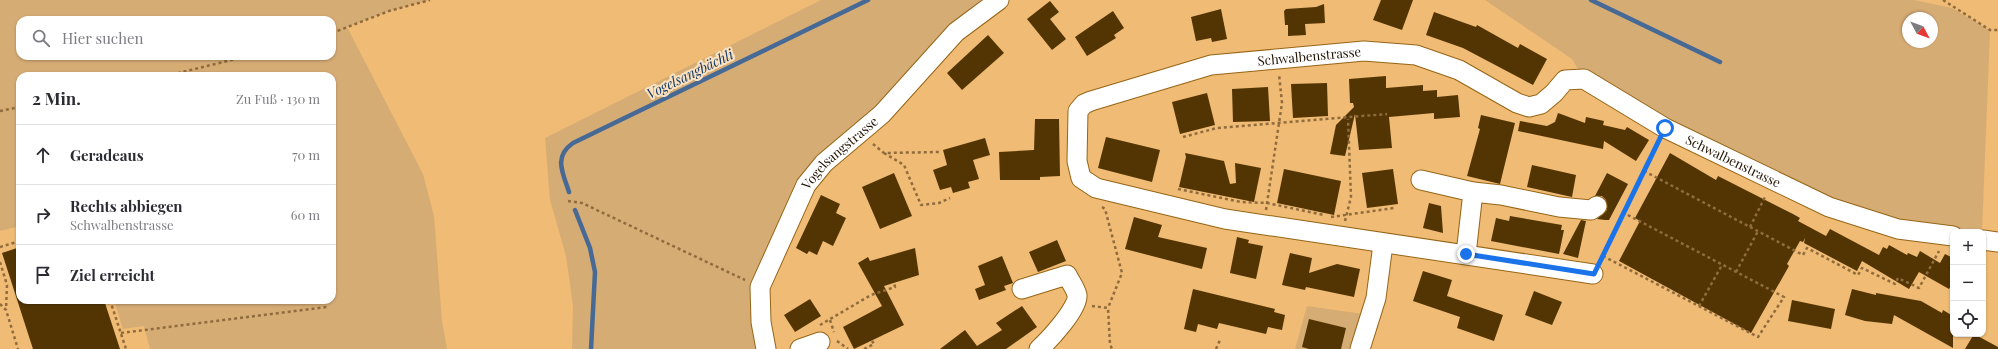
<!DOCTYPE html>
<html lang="de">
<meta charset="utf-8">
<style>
:root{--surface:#fff;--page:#f2f2f3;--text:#2b2b33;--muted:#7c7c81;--line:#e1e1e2}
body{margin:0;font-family:"Playfair Display",serif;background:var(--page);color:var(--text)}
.controls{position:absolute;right:12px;bottom:12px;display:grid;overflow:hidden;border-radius:8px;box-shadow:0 1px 3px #0004}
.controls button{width:36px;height:36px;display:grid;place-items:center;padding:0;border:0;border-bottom:1px solid var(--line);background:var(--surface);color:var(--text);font:20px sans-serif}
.compass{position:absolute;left:1902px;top:12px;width:36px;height:36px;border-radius:50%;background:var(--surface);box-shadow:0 1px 3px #0004;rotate:131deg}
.stop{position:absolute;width:12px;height:12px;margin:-9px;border:3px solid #1a73e8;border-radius:50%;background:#fff}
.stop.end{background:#1a73e8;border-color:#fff;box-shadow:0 1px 4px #0008}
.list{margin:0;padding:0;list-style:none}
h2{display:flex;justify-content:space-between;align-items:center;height:52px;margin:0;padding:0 16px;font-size:17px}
h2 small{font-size:13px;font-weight:400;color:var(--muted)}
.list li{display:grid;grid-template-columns:26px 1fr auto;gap:12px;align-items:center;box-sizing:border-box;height:60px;padding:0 16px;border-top:1px solid var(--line)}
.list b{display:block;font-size:15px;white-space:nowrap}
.list p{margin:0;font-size:13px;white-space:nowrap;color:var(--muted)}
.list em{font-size:13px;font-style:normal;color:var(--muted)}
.icon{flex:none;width:22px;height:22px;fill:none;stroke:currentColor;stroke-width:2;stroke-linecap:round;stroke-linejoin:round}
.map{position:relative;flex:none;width:1998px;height:349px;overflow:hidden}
.search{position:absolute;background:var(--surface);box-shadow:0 1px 3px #0004;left:16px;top:16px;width:320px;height:44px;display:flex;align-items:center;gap:10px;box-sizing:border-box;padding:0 14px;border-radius:12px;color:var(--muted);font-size:15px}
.panel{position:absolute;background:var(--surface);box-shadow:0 1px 3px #0004;left:16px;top:72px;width:320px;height:232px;border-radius:12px}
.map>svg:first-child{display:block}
.green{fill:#d6ac75;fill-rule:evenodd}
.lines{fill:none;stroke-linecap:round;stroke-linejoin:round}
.stream{stroke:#466a95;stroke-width:4.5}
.building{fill:#533504}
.minor-casing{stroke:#966516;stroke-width:21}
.path{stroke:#8f6b3d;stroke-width:2.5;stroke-dasharray:3 3;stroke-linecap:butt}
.minor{stroke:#fff;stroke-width:19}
.route{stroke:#1a73e8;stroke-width:5}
.labels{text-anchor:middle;stroke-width:4;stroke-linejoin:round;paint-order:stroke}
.street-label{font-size:13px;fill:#221200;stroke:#fde2bf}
.water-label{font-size:14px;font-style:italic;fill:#133c6a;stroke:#fde2bf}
</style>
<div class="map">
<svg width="1998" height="349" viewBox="0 0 1998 349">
<rect width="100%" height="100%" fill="#f0bb74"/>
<path class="green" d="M0 0H430L389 11 347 27 423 174 434 216 442 321 447 349H150L144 326 123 329 114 300H332V76H20V226L0 231ZM20 20H332V56H20Z
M821 0H999L824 163 760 287 766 349H572L573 306 566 256 550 200 545 138Z
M1485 0H1914L1952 8 1990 30 1982 232H1953L1829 207 1584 79 1572 59ZM1908 18H1932V42H1908Z
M1307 306 1363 314 1351 349H1295Z"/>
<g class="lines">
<path class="stream" d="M1591 0 1720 62
M569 192C563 173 553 157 573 143L868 0
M575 210 590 248 595 272 591 349"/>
</g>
<path class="building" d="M1381 0H1413L1402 30 1373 20Z
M1050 1 1059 12 1050 19 1066 39 1052 50 1027 19Z
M1324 4 1325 23 1305 24 1306 35 1288 36V25H1285L1284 11 1286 9 1316 7Z
M1221 9 1227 39 1212 42 1211 38 1196 41 1191 17Z
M1113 11 1124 28 1114 35 1116 38 1087 56 1075 37Z
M1434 12 1476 27 1477 25 1518 48 1520 44 1547 59 1533 85 1463 48 1426 35Z
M988 35 1004 53 962 90 947 73Z
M1386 76V88L1423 85V91L1437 90V97L1458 95 1460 117 1434 119V113L1389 117 1392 148 1359 150 1355 114 1345 156 1330 154 1336 125 1354 107 1353 103H1350L1349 79Z
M1327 83 1328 116 1293 118 1291 84Z
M1268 87 1270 121 1233 122 1232 89Z
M1207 93 1215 125 1180 134 1172 102Z
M1558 113 1585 123 1586 117 1604 121 1603 125 1625 130 1627 127 1649 140 1636 161 1604 141 1603 149 1518 131 1520 121 1547 126 1555 122Z
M1481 115 1515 123 1500 184 1467 176 1480 129 1478 128Z
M1035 119H1059L1060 176 1040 177V180H1000L999 152 1034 150Z
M1106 137 1160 150 1152 182 1098 168Z
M985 138 990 155 973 160 979 179 968 182 970 188 953 193 951 187 940 190 933 170 947 165 943 150Z
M1185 153 1224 161 1230 184 1236 183 1235 163 1261 168 1254 202 1179 187 1186 157Z
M1670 153 1716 180 1718 176 1793 214 1800 218 1798 221 1826 236 1830 229 1879 255 1883 247 1887 249 1889 245 1907 255 1908 253 1917 257 1920 251 1940 263 1945 254 1953 258V282L1949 289 1919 272 1909 289 1862 261 1857 271 1804 243 1805 238 1803 242 1800 241 1787 264 1789 266 1751 333 1619 261 1640 221 1635 218Z
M1532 165 1576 175 1572 197 1527 187Z
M1284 169 1341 181 1334 215 1277 203Z
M1393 169 1398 204 1367 208 1362 173Z
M894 173 912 216 880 229 862 187Z
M1607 173 1628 184 1609 220H1605L1597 219 1607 210 1606 200 1602 196H1595Z
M821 195 840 204 836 213 846 218 833 246 823 241 817 255 809 251 807 254 796 248Z
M1429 203 1441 206 1443 233 1423 228Z
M1510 216 1562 225 1561 230H1564L1559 254 1491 241 1496 218 1509 221Z
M1134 217 1162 225 1158 237 1207 248 1202 269 1125 249Z
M1581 220 1586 221 1578 258 1563 254Z
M1237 237 1249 240 1248 243 1263 246 1256 279 1230 273Z
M1057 240 1066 261 1038 272 1029 252Z
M20 247V300H104L120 349H33L2 253Z
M915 248 919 275 884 286 904 325 854 349 843 327 882 306 858 263 868 257 870 261Z
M1290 253 1312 258 1309 273 1337 264 1360 269 1354 297 1306 287 1305 290 1282 285Z
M1002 256 1013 283 1004 286 1006 290 979 300 975 289 985 285 978 266Z
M1423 271 1452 280 1447 296 1503 315 1494 341 1457 328 1460 317 1413 301Z
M1193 289 1275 309 1274 312 1285 315 1282 330 1268 327 1266 334 1219 323 1217 329 1198 324 1196 332 1184 329Z
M1852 289 1876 295V293L1921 301 1942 313 1943 310 1953 316V348L1894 315 1892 324 1865 321 1845 315Z
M1534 291 1562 302 1552 325 1525 315Z
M810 299 821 316 795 332 784 315Z
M1792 300 1835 309 1831 329 1788 321Z
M1022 306 1037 327 1006 349H940L965 330 977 346 1002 330 996 323Z
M1309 319 1346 328 1341 349H1309L1302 347Z
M1974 334 1998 347V349H1965Z"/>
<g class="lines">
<g class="minor-casing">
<g id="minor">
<path d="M1421 180 1473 192 1501 195 1559 207 1591 210 1597 206"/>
<path d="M1983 240 1998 242"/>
<path d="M1466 254 1473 192"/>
<path id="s1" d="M1593 274 1225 219 1096 188 1081 178 1077 161 1078 111 1084 104 1091 101 1211 65 1364 51 1416 55 1459 70 1517 103 1529 107 1541 104 1554 93 1565 80 1584 79 1665 128 1829 207 1898 229 1953 236"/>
<path d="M1022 289 1067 275C1070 281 1076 289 1077 295 1079 308 1048 341 1039 349"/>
<path id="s2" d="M766 349 761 322 760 287 806 185 824 163 882 114 956 32 999 0"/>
<path d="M800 349 820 342"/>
<path d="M1360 349 1376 298 1383 244"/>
</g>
</g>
<path class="path" d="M1943 0 1990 30H1998
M332 33 389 11 430 0
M166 76 248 56
M0 111 20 107
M1183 137 1217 128 1387 114
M873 144 884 153 939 152
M884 153 904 165 921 205 939 203 950 198
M1644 171 1803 255 1807 248 1858 275 1862 268 1895 284 1898 278 1919 288 1939 251
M1178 189 1241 202 1267 203 1324 215
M568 201 582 203 745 280
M1102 207 1105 209 1122 273 1108 308
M1266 210 1282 103 1279 74
M1331 217 1394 208
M1345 221 1351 197 1348 119
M1750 227 1766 195
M0 247 20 241
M1603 256 1758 337 1784 297 1624 213
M1600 261 1658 143
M0 262 7 285 6 310
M1736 272 1758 231
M110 300 126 349
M0 304 6 310 18 349
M1092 306 1108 308 1110 344 1112 349
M1699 306 1722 265
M830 320 834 332
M820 325 871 295 895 287 894 282
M121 333 327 307
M837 341 848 349
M864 349 874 344 872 341
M1216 349 1220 340"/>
<use href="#minor" class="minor"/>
</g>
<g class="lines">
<path class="route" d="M1466 254 1594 274 1665 128"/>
</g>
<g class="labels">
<g class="street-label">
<text dy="5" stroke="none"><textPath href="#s1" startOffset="831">Schwalbenstrasse</textPath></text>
<text dy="5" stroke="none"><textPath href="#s2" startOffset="221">Vogelsangstrasse</textPath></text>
<text dy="5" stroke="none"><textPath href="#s1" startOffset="1299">Schwalbenstrasse</textPath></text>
</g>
<g class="water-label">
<text transform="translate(690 74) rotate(-26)" y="5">Vogelsangbächli</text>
</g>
</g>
</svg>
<div class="controls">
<button>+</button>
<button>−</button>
<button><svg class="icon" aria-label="locate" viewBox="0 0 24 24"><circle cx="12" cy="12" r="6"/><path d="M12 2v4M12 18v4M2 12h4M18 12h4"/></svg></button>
</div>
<svg class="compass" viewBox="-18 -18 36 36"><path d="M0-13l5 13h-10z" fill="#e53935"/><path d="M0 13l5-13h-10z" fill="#7c7c81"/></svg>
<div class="stop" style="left:1665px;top:128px"></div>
<div class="stop end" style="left:1466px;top:254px"></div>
<div class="search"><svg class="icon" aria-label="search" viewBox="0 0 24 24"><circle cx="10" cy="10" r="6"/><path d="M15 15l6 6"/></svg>Hier suchen</div>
<section class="panel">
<h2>2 Min.<small>Zu Fuß · 130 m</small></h2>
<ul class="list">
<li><svg class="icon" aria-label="ahead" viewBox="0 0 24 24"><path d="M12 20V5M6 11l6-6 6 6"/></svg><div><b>Geradeaus</b></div><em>70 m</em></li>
<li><svg class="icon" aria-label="right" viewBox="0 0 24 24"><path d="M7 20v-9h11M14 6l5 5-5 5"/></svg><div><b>Rechts abbiegen</b><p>Schwalbenstrasse</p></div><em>60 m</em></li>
<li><svg class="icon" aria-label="arrive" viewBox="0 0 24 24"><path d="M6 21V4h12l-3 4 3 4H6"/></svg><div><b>Ziel erreicht</b></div></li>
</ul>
</section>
</div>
